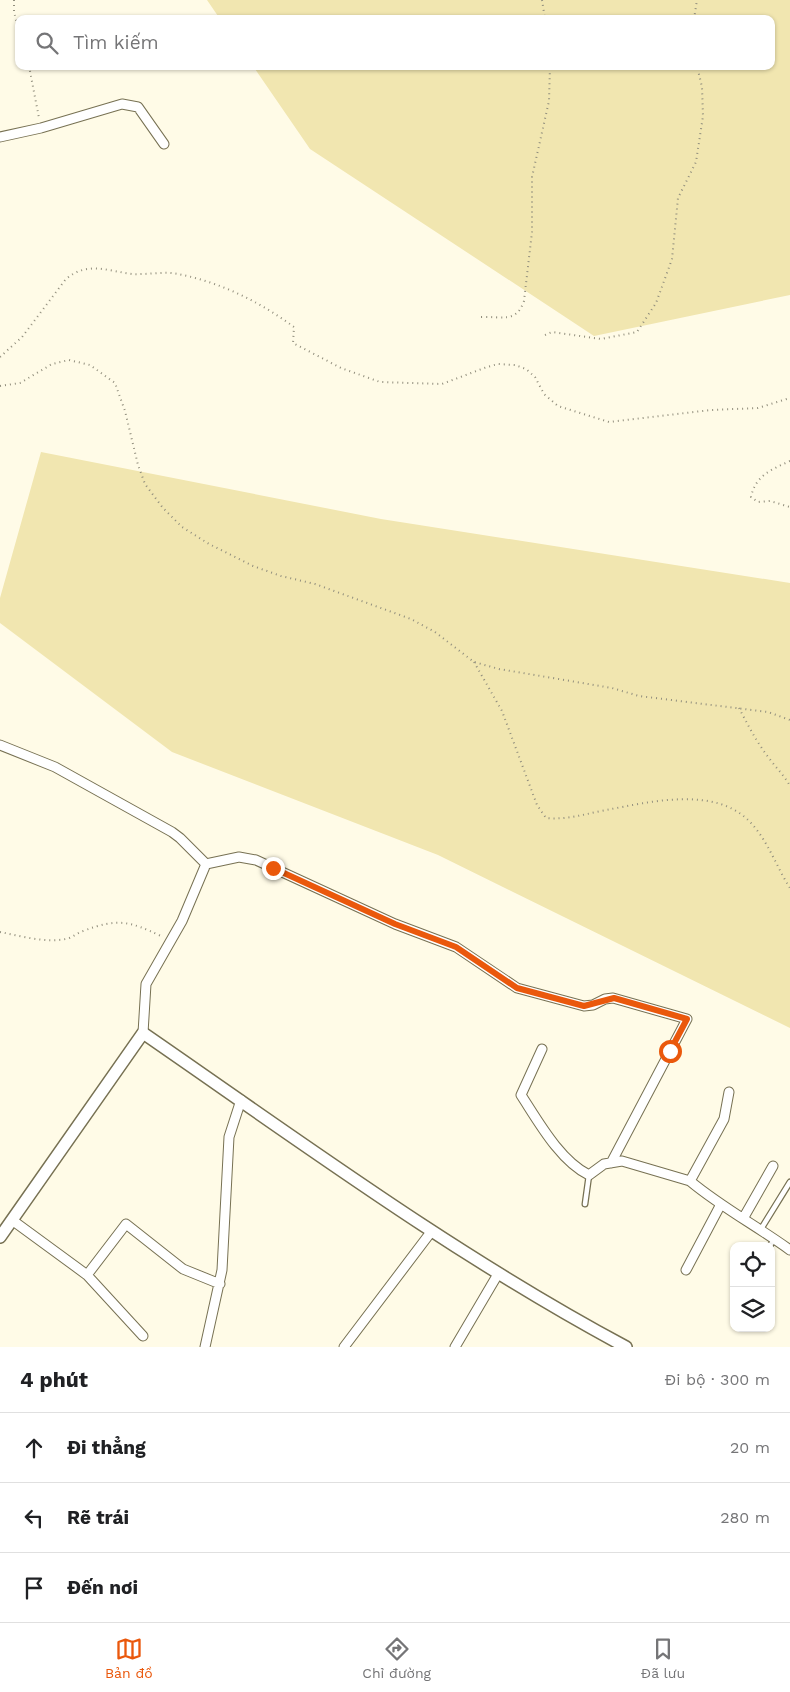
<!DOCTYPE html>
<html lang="vi">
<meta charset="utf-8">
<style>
:root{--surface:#fff;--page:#f2f2f2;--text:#202124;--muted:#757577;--line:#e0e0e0;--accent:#ea580c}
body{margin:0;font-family:"Work Sans",sans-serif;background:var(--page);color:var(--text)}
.controls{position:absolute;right:15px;bottom:15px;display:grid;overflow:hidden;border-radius:10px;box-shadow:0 1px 4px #0004}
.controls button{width:45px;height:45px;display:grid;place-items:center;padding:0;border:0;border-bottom:1px solid var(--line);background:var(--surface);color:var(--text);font:25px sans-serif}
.stop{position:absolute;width:15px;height:15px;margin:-11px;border:4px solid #ea580c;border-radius:50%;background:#fff}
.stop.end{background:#ea580c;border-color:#fff;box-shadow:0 1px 5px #0008}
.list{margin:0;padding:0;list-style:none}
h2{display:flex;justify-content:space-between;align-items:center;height:65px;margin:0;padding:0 20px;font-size:21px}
h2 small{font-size:16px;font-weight:400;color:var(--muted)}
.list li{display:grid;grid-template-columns:32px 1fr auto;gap:15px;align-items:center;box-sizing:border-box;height:70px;padding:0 20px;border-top:1px solid var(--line)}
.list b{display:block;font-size:19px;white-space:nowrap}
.list em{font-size:16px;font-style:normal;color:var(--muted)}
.icon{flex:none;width:28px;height:28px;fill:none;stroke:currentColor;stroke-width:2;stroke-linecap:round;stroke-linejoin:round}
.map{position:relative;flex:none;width:790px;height:1347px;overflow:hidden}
.search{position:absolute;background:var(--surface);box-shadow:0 1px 4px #0004;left:15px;right:15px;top:15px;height:55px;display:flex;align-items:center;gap:12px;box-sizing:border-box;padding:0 18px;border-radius:10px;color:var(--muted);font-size:19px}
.sheet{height:275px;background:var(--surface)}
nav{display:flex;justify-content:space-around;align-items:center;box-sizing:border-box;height:70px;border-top:1px solid var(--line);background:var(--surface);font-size:14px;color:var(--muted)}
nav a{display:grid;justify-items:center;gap:2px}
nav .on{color:var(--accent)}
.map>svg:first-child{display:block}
.green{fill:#f1e6b0}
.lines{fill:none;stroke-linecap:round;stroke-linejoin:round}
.service-casing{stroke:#777153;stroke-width:7}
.minor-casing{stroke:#777153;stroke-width:11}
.tertiary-casing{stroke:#777153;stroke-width:14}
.path{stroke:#918e7d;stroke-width:2;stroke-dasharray:1 4;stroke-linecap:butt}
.service{stroke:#fff;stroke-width:4.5}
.minor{stroke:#fff;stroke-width:9}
.tertiary{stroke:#fff;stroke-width:11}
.route{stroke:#ea580c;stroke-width:6}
</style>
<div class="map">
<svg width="790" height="1347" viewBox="0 0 790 1347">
<rect width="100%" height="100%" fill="#fffbe7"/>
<path class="green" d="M207 0H790V295L594 336 310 149 253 66H771V19H220Z
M41 452 381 519 790 583V1028L438 855 172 752 0 623V598Z"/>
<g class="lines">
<g class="service-casing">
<path id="service" d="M585 1204 589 1175
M761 1229 790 1182
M770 1246 774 1239"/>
</g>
<g class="minor-casing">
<path id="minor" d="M0 137 41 128 122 104 138 107 164 144
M0 745 55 767 172 832 180 838 206 864
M206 864 239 857 256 860 395 924 456 947 517 988 584 1006 593 1005 605 999 613 998 687 1019 611 1163
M143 1033 146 984 182 921 206 864
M542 1049 521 1095C538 1121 560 1161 589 1175L604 1164 622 1161 690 1181
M729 1092 724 1119 690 1181C721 1207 757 1226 790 1250
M744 1217 773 1166
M12 1220 87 1275 143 1336
M686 1270 721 1204
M87 1275 126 1224 183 1269 220 1284
M205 1347 222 1270 229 1137 241 1100
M344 1347 431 1232
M455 1347 498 1274"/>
</g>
<g class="tertiary-casing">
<path id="tertiary" d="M0 1237 143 1033C301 1142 456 1256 626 1347"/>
</g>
<path class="path" d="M14 0V12L19 31
M542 0 545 19
M694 19 697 0
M29 66 39 118
M481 317C501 316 516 324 524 301L532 232V177L549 101 550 66
M545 335 552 332 601 339 637 332 656 303 663 284 672 259 678 198 696 162 703 116 702 87 697 66
M0 357 22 337 66 279C87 261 108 271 132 274 147 275 163 271 178 274 220 282 260 302 294 327L293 343 341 368 380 382 442 384 487 367 498 364 515 365 526 369 535 377 544 394 558 406 609 422 711 410 758 408 790 398
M0 386 20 383 52 364 69 360 90 365 115 383 125 411 138 465 145 484 163 508 182 527 209 544 253 566 281 576 315 584 411 619 435 632 474 662 499 669 612 688 639 696 768 712 790 720
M790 461C772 469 755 476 751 497L758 502 770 501 790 507
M474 662 502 711 537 805 546 818C567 820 585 814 606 810 650 802 716 785 751 823 768 841 777 868 790 888
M739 708C748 725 757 743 769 758 776 768 784 775 790 786
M0 932C21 936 44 943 66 939 72 938 77 933 83 931 118 918 129 921 161 936"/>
<use href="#service" class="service"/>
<use href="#minor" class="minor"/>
<use href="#tertiary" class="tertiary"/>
</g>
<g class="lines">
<path class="route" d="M273 868 395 924 456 947 517 988 584 1006 614 998 687 1019 670 1051"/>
</g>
</svg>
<div class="controls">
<button><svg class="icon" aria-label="locate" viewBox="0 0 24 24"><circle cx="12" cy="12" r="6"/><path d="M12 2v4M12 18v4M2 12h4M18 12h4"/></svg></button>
<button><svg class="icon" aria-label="layers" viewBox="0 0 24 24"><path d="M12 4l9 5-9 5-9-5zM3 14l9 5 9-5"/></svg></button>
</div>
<div class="stop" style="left:670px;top:1051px"></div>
<div class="stop end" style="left:273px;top:868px"></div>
<div class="search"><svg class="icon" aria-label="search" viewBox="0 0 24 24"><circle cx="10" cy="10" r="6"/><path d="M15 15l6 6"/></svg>Tìm kiếm</div>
</div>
<section class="sheet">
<h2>4 phút<small>Đi bộ · 300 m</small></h2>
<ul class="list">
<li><svg class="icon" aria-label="ahead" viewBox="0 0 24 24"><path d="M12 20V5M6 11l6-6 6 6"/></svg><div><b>Đi thẳng</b></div><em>20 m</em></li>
<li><svg class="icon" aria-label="left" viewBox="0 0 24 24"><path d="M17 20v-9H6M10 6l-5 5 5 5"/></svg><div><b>Rẽ trái</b></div><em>280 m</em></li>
<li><svg class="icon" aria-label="arrive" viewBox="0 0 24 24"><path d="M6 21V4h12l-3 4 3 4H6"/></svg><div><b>Đến nơi</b></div></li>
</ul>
</section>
<nav>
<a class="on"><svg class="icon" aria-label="map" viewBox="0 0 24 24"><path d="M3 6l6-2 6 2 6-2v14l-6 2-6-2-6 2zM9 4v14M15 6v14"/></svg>Bản đồ</a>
<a><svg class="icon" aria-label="directions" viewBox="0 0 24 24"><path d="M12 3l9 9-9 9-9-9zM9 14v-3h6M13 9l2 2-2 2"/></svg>Chỉ đường</a>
<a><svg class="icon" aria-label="saved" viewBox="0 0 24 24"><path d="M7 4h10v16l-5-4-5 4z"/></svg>Đã lưu</a>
</nav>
